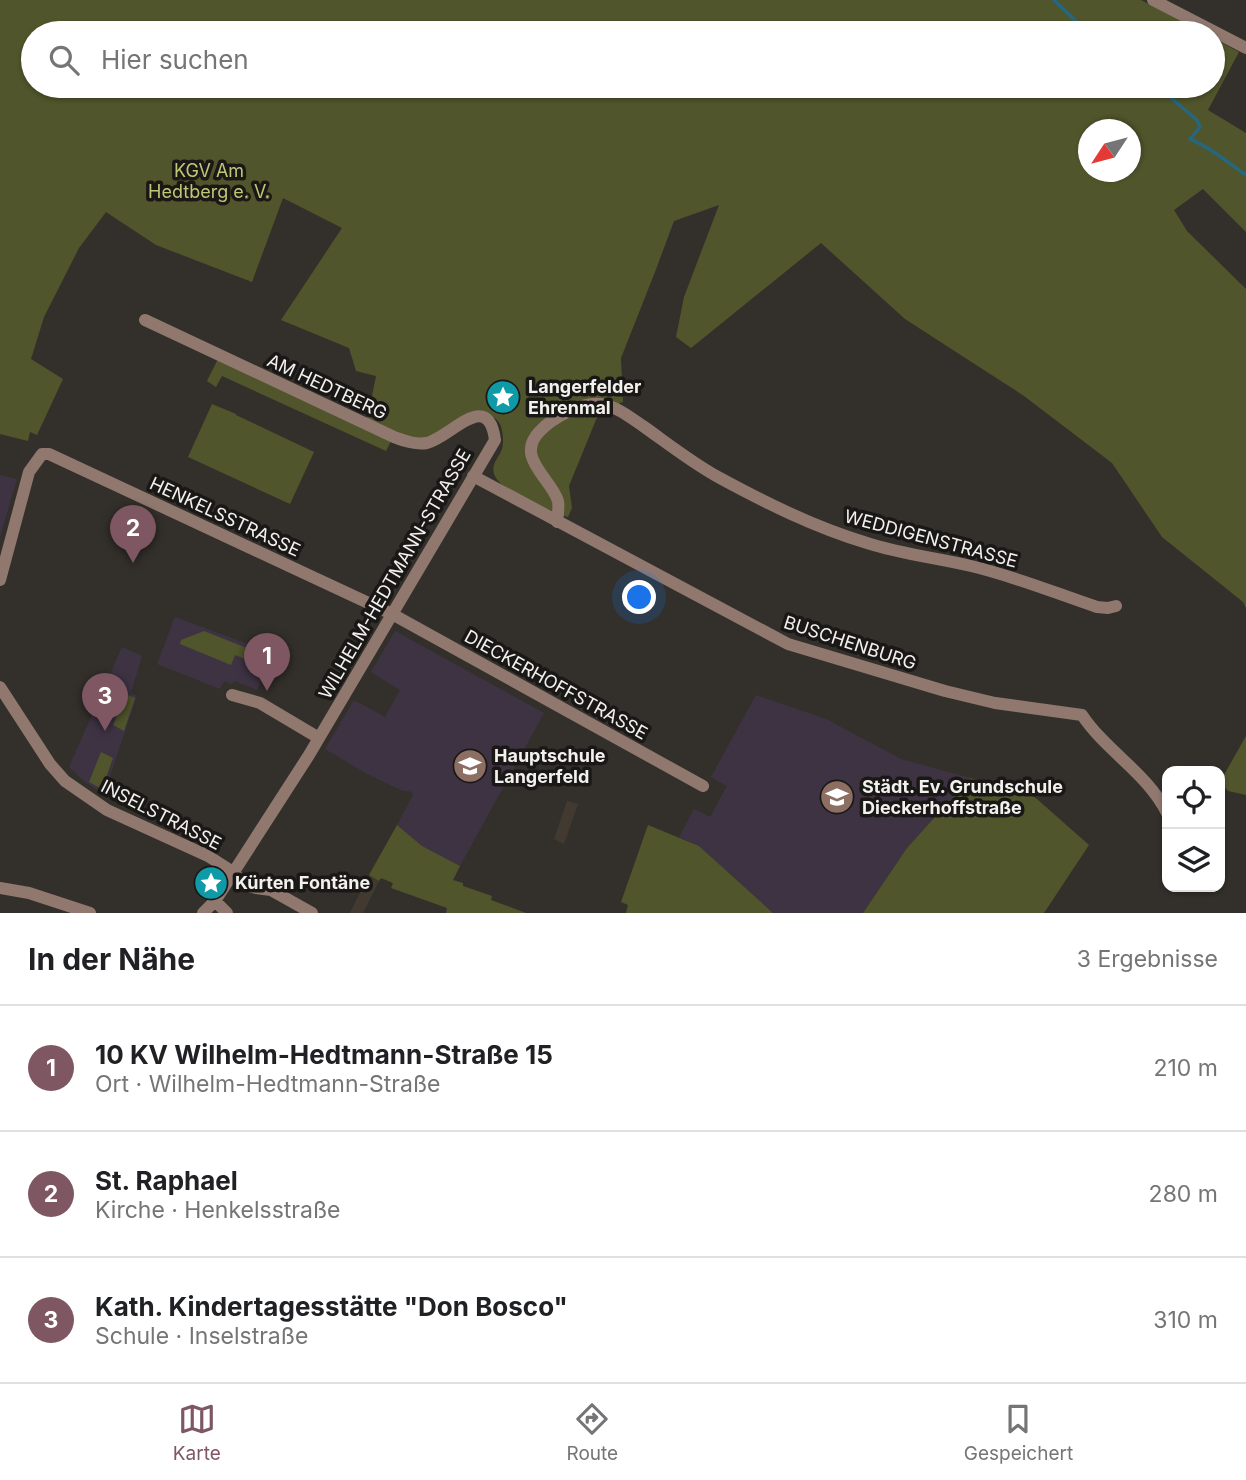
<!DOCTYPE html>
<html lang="de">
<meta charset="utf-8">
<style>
:root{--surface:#fff;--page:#f6f6f6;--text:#202124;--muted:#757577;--line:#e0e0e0;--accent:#7e5763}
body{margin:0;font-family:Inter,sans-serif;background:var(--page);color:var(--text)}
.controls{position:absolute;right:21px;bottom:21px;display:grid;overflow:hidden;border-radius:14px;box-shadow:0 2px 5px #0004}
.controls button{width:63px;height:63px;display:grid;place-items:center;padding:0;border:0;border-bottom:2px solid var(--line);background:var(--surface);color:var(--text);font:35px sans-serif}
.compass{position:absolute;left:1078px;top:119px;width:63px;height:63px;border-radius:50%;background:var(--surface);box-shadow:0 2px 5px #0004;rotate:234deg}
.you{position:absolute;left:640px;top:598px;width:24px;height:24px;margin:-18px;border:5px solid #fff;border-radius:50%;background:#1a73e8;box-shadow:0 0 0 10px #1a73e833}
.badge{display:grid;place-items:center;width:46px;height:46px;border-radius:50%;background:var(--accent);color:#fff;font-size:23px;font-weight:700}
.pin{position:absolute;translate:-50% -58px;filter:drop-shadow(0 2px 4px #0008)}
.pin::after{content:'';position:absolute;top:37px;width:24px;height:21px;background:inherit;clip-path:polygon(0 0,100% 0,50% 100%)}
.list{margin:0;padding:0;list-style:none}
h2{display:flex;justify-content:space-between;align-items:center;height:91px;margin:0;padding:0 28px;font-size:30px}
h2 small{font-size:23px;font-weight:400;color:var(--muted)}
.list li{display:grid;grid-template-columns:46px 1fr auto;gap:21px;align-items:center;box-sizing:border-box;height:126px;padding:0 28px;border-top:2px solid var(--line)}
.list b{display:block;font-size:26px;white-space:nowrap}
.list p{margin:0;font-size:23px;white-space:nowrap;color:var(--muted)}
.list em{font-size:23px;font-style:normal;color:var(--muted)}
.icon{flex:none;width:38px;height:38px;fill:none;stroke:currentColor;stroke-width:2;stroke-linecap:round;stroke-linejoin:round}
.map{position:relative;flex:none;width:1246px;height:913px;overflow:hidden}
.search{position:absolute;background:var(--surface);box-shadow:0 2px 5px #0004;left:21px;right:21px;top:21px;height:77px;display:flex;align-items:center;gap:18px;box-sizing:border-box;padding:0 24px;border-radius:38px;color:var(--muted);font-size:26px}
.sheet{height:469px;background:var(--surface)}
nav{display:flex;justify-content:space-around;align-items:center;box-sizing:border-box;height:98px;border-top:2px solid var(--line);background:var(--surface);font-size:19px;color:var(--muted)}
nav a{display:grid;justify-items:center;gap:4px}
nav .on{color:var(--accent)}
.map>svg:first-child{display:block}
.built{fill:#423a31}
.education{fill:#3e3343}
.green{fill:#51552c;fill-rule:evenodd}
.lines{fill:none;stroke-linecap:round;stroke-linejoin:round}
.stream{stroke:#26677d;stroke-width:3.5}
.minor{stroke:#90786f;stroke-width:12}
.labels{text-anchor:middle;stroke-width:7;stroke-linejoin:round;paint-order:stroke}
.park-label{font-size:18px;fill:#bfc675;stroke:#1a1816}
.street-label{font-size:18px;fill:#f3f1ee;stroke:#1a1816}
.poi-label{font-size:18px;font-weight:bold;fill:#f3f1ee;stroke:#1a1816;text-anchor:start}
</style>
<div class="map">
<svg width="1246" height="913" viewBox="0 0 1246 913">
<rect width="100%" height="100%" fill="#33302b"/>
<path class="built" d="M567 801 578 804 564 844 554 839Z
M369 875 379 881 363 913H350Z"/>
<path class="education" d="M0 475 17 479 0 537Z
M175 617 272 653 257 690 234 681 232 684 224 681 220 689 157 664Z
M395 631 544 713 460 866 422 846 397 825 413 795 412 792 401 790 369 775 325 749 354 700 385 717 400 690 371 672Z
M122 647 142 656 131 693 137 696 104 794 85 782 69 767Z
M756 695 826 719 901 759 970 778 907 848 863 913H773L699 846 679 837 694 809 710 817 727 786 711 777Z"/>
<path class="green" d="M0 0H1141L1204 33H33V86H1213V38L1239 52 1208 110 1246 133V232L1203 189 1174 210 1187 231 1246 289V608L1243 602 1162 537 1112 463 1024 396 905 319 821 243 691 348 676 337 684 297 719 205 674 221 655 272 621 358 623 402 600 410 569 486 572 508 568 517C550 511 500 492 494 474 491 463 499 458 502 449 503 446 503 442 503 438 502 421 497 417 481 413L434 437 415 439 396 431 386 451 222 376 216 387 207 381 218 359 362 425 368 416 376 376 356 371 349 348 281 320 342 228 283 198 252 282 156 245 106 212 79 248 44 317 31 359 63 379 37 435 30 432 28 441 0 434ZM1088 130H1130V172H1088Z
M212 404 236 414V415L314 452 290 504 188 457Z
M204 631 264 655 260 665 235 655 231 665 180 644 181 640Z
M126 694 135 698 124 731 113 725Z
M1246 736V795L1228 791 1220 782Z
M101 752 113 758 102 789 89 782Z
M970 778 1029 792 1089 845 1044 913H863L907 848Z
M397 825 422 846 460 866 453 880 463 883V886L492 896 491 900 526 913H446L447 908 391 888 393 883 381 878 379 881 369 875Z
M648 825 699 846 773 913H626L628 905 621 902Z"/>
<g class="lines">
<path class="stream" d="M1054 0 1088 33
M1157 86 1197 120 1200 127 1190 139C1207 145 1230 164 1246 175"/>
<path class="minor" d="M1153 0 1246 48
M145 320 394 437C405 441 416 445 427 443 451 437 488 388 495 440L309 755 215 901 203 913
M473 476 788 644 945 691 995 703 1082 715C1106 751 1147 773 1167 813
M557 522C558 515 559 507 558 501 551 478 514 457 540 431 552 418 583 401 601 404 616 406 631 418 643 426 667 443 691 462 718 477 766 503 814 527 867 543 901 554 937 558 971 566 1014 576 1055 593 1097 607L1108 608 1116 606
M0 580 29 472 42 454H49L392 614 703 786
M0 687 50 764 65 781 107 810 208 856 233 872 245 885 256 888 271 890 312 913
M232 695 260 703 319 738
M0 888 29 893 90 913
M215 901 227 913"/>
</g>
<defs>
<g id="sight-disc" transform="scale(1.75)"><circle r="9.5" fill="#0f9aa8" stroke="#1a1816"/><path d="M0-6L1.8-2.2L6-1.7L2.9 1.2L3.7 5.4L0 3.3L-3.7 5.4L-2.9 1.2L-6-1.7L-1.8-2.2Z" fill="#fff"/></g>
<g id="school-disc" transform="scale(1.75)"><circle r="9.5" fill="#8d6e63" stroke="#1a1816"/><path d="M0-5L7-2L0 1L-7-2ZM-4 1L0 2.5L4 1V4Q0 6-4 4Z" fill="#fff"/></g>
</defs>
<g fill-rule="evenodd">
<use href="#sight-disc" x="503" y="397"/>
<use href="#school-disc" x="470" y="766"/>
<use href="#school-disc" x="837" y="797"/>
<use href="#sight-disc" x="211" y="883"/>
</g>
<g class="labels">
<g class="park-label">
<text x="209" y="177">KGV Am<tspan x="209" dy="21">Hedtberg e. V.</tspan></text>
</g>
<g class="street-label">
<text transform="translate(327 387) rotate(25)" y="6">AM HEDTBERG</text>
<text transform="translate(225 517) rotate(25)" y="6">HENKELSSTRASSE</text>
<text transform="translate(931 539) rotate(15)" y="6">WEDDIGENSTRASSE</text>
<text transform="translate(395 574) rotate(-60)" y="6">WILHELM-HEDTMANN-STRASSE</text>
<text transform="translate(850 643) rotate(18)" y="6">BUSCHENBURG</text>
<text transform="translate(556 685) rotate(29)" y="6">DIECKERHOFFSTRASSE</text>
<text transform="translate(161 815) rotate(27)" y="6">INSELSTRASSE</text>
</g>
<g class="poi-label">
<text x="528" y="393">Langerfelder<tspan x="528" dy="21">Ehrenmal</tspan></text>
<text x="494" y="762">Hauptschule<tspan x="494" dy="21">Langerfeld</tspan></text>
<text x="862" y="793">Städt. Ev. Grundschule<tspan x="862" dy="21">Dieckerhoffstraße</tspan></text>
<text x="235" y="889">Kürten Fontäne</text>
</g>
</g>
</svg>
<div class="controls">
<button><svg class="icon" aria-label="locate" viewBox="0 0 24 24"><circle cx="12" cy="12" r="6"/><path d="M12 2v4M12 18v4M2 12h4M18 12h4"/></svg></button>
<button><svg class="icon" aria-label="layers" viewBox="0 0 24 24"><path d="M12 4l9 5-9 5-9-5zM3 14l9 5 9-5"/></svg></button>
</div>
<svg class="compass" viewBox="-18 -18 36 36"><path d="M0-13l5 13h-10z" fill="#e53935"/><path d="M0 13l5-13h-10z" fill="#757577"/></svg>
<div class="you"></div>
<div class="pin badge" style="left:267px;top:691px">1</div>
<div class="pin badge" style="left:133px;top:563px">2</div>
<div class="pin badge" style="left:105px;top:731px">3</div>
<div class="search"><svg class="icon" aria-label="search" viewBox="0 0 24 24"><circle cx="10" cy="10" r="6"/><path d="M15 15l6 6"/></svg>Hier suchen</div>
</div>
<section class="sheet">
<h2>In der Nähe<small>3 Ergebnisse</small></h2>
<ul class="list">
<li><span class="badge">1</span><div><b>10 KV Wilhelm-Hedtmann-Straße 15</b><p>Ort · Wilhelm-Hedtmann-Straße</p></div><em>210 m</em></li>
<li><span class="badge">2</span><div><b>St. Raphael</b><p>Kirche · Henkelsstraße</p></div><em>280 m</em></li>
<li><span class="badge">3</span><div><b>Kath. Kindertagesstätte &quot;Don Bosco&quot;</b><p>Schule · Inselstraße</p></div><em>310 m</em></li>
</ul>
</section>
<nav>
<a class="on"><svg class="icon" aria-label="map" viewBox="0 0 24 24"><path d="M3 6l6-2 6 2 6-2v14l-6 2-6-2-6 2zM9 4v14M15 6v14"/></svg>Karte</a>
<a><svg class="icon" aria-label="directions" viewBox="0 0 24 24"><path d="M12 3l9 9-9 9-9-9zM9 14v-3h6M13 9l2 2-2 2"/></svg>Route</a>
<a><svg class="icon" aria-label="saved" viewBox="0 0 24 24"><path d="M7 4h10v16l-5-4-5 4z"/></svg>Gespeichert</a>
</nav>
